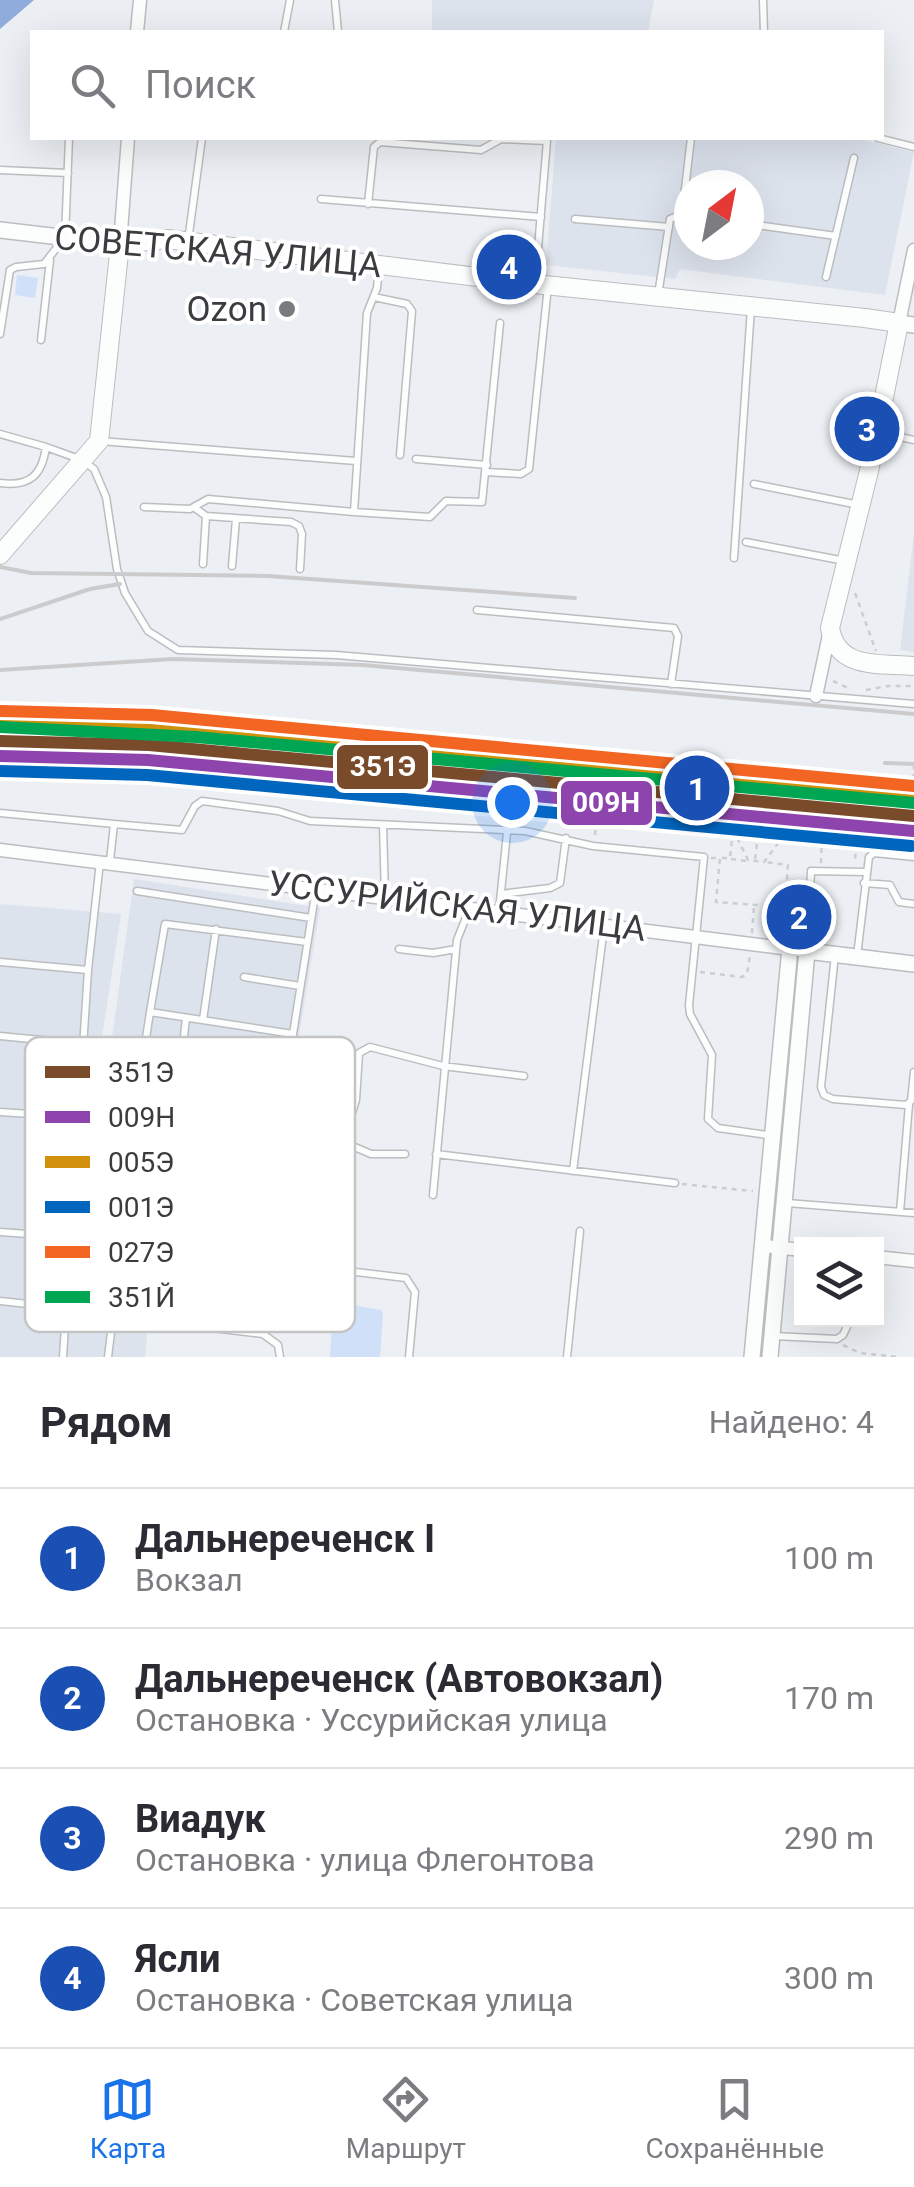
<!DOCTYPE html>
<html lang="ru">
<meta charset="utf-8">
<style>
:root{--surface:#fff;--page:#f2f2f3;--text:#2b2b33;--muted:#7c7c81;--line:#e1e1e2;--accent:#1a73e8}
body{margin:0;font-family:Roboto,sans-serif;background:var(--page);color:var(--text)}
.controls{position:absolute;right:30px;bottom:30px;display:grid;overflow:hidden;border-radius:0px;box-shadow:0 10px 40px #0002}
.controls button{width:90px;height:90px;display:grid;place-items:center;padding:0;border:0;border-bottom:2px solid var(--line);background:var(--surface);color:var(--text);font:50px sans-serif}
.compass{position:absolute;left:674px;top:170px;width:90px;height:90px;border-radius:50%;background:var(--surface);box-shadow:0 10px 40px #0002;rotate:32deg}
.you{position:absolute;left:512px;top:802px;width:35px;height:35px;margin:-25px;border:8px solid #fff;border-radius:50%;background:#1a73e8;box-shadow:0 0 0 15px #1a73e833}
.badge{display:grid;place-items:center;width:65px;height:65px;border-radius:50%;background:var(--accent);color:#fff;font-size:32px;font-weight:700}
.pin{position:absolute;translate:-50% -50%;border:5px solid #fff;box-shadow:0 2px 10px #0006}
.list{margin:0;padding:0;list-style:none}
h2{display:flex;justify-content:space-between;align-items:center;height:130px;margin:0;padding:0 40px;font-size:42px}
h2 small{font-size:32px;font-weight:400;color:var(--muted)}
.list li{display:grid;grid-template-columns:65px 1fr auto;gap:30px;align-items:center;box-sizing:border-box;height:140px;padding:0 40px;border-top:2px solid var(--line)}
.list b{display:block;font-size:38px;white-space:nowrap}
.list p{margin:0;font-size:32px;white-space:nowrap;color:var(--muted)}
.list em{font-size:32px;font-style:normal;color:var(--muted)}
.icon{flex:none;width:55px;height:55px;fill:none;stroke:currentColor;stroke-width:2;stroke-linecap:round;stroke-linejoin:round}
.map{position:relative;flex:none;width:914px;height:1357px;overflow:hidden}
.search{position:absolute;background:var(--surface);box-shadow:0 10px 40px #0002;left:30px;right:30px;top:30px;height:110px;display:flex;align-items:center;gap:25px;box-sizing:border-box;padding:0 35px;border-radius:0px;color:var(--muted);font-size:38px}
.sheet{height:690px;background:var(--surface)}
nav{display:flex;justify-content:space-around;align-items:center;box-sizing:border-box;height:140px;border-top:2px solid var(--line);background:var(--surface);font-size:28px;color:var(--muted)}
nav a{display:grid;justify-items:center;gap:5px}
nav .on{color:var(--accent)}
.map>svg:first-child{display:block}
.built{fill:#dde3ed;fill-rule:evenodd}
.green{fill:#d0e0f9}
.water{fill:#90acdc}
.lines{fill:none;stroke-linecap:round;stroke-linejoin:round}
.service-casing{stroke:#bbbdc0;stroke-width:9}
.minor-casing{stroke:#bbbdc0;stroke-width:15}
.tertiary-casing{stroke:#bbbdc0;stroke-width:18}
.secondary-casing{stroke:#bbbdc0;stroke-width:20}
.path{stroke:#cccdcf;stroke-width:2.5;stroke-dasharray:5 5;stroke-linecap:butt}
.service{stroke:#fcfdfd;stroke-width:6}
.minor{stroke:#fcfdfd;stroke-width:12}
.tertiary{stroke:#fcfdfd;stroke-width:15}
.secondary{stroke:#fcfdfd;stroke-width:18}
.rail{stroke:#cbcbcd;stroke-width:4}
.rail-1-casing{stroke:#fff;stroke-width:20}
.rail-2-casing{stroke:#fff;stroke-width:20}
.rail-3-casing{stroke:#fff;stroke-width:20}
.rail-4-casing{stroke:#fff;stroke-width:20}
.rail-5-casing{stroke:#fff;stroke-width:20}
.rail-6-casing{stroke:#fff;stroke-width:20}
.rail-1{stroke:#7a4b2a;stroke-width:12}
.rail-2{stroke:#8e44ad;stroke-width:12}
.rail-3{stroke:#d1910d;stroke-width:12}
.rail-4{stroke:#0065bd;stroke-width:12}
.rail-5{stroke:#f26522;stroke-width:12}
.rail-6{stroke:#00a651;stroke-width:12}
.poi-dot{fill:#797b7e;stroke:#fff;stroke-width:4}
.labels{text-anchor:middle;stroke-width:8;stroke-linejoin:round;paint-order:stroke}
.street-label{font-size:35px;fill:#3b3c3f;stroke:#fff}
.poi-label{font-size:35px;fill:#3b3c3f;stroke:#fff;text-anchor:end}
.key{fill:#fff;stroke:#c4c4c5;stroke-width:2.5}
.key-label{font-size:28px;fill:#3b3c3f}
.line-badge{stroke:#fff;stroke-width:4}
.badge-label{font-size:28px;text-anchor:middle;font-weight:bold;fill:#fff}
</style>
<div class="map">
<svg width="914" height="1357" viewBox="0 0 914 1357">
<rect width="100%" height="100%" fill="#eceff3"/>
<path class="built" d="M432 0H654L648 32H432Z
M556 138H858L914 152 885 295 680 269 675 279 546 265ZM689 185H749V245H689Z
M914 534V652L900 650Z
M134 879 320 908 287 1109 105 1089Z
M0 904 121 914 93 1095 170 1102 145 1357H0Z"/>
<path class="green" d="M17 275 38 278 35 298 15 295Z
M794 978 801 979 788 1136H780Z
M341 1303 381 1310 383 1315 380 1357H330L333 1311Z"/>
<path class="water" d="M0 0H34L0 29Z"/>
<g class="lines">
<g class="service-casing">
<path id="service" d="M335 0 338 32
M763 0 764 32
M284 32 290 0
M878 138 914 147
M0 170 68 173
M321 199 541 217
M368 204 374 147 380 142 481 150 501 139 547 141
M575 219 669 227
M749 224 836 236
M188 241 202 138
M379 267 377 288 367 313 354 512 430 517 446 501 482 502 500 323
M826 277 854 158
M535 283 547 141
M658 295 670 219 682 214 691 138
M374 297 407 304 412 311 400 455
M0 334 10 270 16 267 44 264 65 237 69 138
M41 340 50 260
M878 432 914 440
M0 434 46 447 82 460 94 469 106 497 117 569 125 593 148 631 178 650 336 655 914 704
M100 441 356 461
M416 459 487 465
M486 472 521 474 529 469 548 286
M0 483C30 487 42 475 46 447
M754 484 859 505
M144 507 190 509 208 499 354 512
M195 508 206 516 203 564
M206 516 291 522 299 526 302 534 300 569
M746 542 845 561
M734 558 751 308
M232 566 236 519
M477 610 674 628 678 636 671 684
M0 813 114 824
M383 825 385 897
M110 861 114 824 182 830 195 806 202 801 278 811 310 821 525 831 593 846 704 857 689 1005 690 1014 712 1055 708 1119 718 1128 774 1136
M864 883 890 885 899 902 914 904
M137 891 311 918
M501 894 550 888 560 883 566 838
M499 911 507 833
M399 949 433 953 456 949
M807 950 811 871 866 872
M835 955 821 1087 824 1095 833 1099 906 1105 911 1101 914 1072
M857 956 869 857 874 853 914 857
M0 962 88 970 63 1357
M88 970 100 862
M244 977 300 986
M150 1012 165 924 307 942
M203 1020 216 929
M0 1036 82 1044
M143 1058 278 1076 286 1070 293 1034
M181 1063 186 1018
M138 1091 150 1012 293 1034 316 889
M208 1109C206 1128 195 1155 212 1168L303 1179 308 1174 314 1089 302 1077 286 1070
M0 1112 77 1117
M312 1135 328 1136 349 1123 356 1100 359 1053 370 1047 443 1066 524 1076
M329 1136 371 1154H405
M436 1154 675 1183
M573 1171 604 927
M433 1195 457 940 469 910
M71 1202C90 1203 116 1198 125 1217L108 1357
M787 1203 914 1213
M900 1212 909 1104
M0 1232 69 1237
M173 1250 406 1278 415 1292 409 1357
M0 1301 65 1308
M113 1316 263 1334 278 1345 280 1357
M773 1336 837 1339 843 1335 850 1320
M567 1357 580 1231"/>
</g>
<g class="minor-casing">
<path id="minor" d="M137 32 140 0
M120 244 128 138
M899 323 914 250
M816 696 830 630
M0 850 807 951
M764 1246 802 1250
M876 1257 914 1261"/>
</g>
<g class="tertiary-casing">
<path id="tertiary" d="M0 230 120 244
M899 323 914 325
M752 1357 790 948
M770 1357 807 951 914 964"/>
</g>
<g class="secondary-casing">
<path id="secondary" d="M0 555 99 441 120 244 167 239 535 284 865 318 899 323 869 471 830 628C837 670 879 663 914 666"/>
</g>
<path class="path" d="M855 593 876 651
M833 681 848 688
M866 690 888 686H914
M733 829 748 860 764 862 787 831
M595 835 597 813 857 837 855 860
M857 844H873
M881 844 907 843 914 766
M711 858H720L716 902 785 907 788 865 764 862
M722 858H730L733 829
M731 859 746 861
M755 859 759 828
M821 863 822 836
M752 933 754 906
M700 972 742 977 747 974 750 955
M682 1184 753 1191
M843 1345 860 1353 899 1357"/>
<use href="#service" class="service"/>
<use href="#minor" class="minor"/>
<use href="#tertiary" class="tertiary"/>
<use href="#secondary" class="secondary"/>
<path class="rail" d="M0 567 31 573 268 576 575 598
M0 619 90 589 120 584
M0 670 173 659 363 665 914 714
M0 758 448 794 589 796
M885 763 914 764"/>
<g class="rail-1-casing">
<path id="rail-1" d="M0 741 149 745 914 816"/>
</g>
<g class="rail-2-casing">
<path id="rail-2" d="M0 756 148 760 913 831"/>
</g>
<g class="rail-3-casing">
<path id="rail-3" d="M0 726 150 730 914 801"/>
</g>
<g class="rail-4-casing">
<path id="rail-4" d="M0 771 147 775 911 846"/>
</g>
<g class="rail-5-casing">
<path id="rail-5" d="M1 711 152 715 914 786"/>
</g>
<g class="rail-6-casing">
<path id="rail-6" d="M0 727 196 737 914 803"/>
</g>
<use href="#rail-1" class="rail-1"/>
<use href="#rail-2" class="rail-2"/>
<use href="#rail-3" class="rail-3"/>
<use href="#rail-4" class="rail-4"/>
<use href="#rail-5" class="rail-5"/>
<use href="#rail-6" class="rail-6"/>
</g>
<circle class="poi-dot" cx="287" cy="309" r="10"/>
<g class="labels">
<g class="street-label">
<text transform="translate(218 251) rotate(5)" y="12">СОВЕТСКАЯ УЛИЦА</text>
<text transform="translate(457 906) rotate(7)" y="12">УССУРИЙСКАЯ УЛИЦА</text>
</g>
<g class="poi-label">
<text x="267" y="321">Ozon</text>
</g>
</g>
<rect x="25" y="1037" width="330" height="295" rx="15" class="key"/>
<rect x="45" y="1066" width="45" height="12" fill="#7a4b2a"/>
<rect x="45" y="1111" width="45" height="12" fill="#8e44ad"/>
<rect x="45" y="1156" width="45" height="12" fill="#d1910d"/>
<rect x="45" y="1201" width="45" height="12" fill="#0065bd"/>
<rect x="45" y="1246" width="45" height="12" fill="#f26522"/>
<rect x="45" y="1291" width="45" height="12" fill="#00a651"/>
<g class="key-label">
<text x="108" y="1082">351Э</text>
<text x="108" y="1127">009Н</text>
<text x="108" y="1172">005Э</text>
<text x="108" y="1217">001Э</text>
<text x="108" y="1262">027Э</text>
<text x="108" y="1307">351Й</text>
</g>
<g class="line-badge">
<rect x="335" y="743" width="95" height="48" rx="10" fill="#7a4b2a"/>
<rect x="559" y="779" width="95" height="48" rx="10" fill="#8e44ad"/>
</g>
<g class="badge-label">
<text x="383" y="776">351Э</text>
<text x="606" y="812">009Н</text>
</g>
</svg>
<div class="controls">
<button><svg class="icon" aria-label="layers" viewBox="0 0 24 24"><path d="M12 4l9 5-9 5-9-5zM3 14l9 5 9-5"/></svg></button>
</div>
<svg class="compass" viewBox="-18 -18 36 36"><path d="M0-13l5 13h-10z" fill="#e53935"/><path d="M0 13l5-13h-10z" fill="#7c7c81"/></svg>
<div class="you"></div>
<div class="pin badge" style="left:697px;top:788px;background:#1a4fb4">1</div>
<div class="pin badge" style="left:799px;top:917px;background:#1a4fb4">2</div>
<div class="pin badge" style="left:867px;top:429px;background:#1a4fb4">3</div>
<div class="pin badge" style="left:509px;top:267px;background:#1a4fb4">4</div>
<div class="search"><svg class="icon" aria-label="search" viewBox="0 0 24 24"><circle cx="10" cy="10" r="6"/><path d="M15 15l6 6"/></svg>Поиск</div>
</div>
<section class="sheet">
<h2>Рядом<small>Найдено: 4</small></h2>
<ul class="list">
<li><span class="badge" style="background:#1a4fb4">1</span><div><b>Дальнереченск I</b><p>Вокзал</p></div><em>100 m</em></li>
<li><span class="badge" style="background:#1a4fb4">2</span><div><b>Дальнереченск (Автовокзал)</b><p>Остановка · Уссурийская улица</p></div><em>170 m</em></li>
<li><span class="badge" style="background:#1a4fb4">3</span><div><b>Виадук</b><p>Остановка · улица Флегонтова</p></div><em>290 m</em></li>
<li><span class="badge" style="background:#1a4fb4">4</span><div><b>Ясли</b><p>Остановка · Советская улица</p></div><em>300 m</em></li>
</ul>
</section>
<nav>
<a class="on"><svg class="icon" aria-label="map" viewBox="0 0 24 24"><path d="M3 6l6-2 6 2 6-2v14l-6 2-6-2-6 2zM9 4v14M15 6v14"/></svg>Карта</a>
<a><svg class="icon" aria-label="directions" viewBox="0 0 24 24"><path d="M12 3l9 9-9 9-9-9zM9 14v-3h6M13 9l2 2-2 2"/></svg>Маршрут</a>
<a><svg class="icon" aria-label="saved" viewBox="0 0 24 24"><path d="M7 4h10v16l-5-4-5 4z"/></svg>Сохранённые</a>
</nav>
